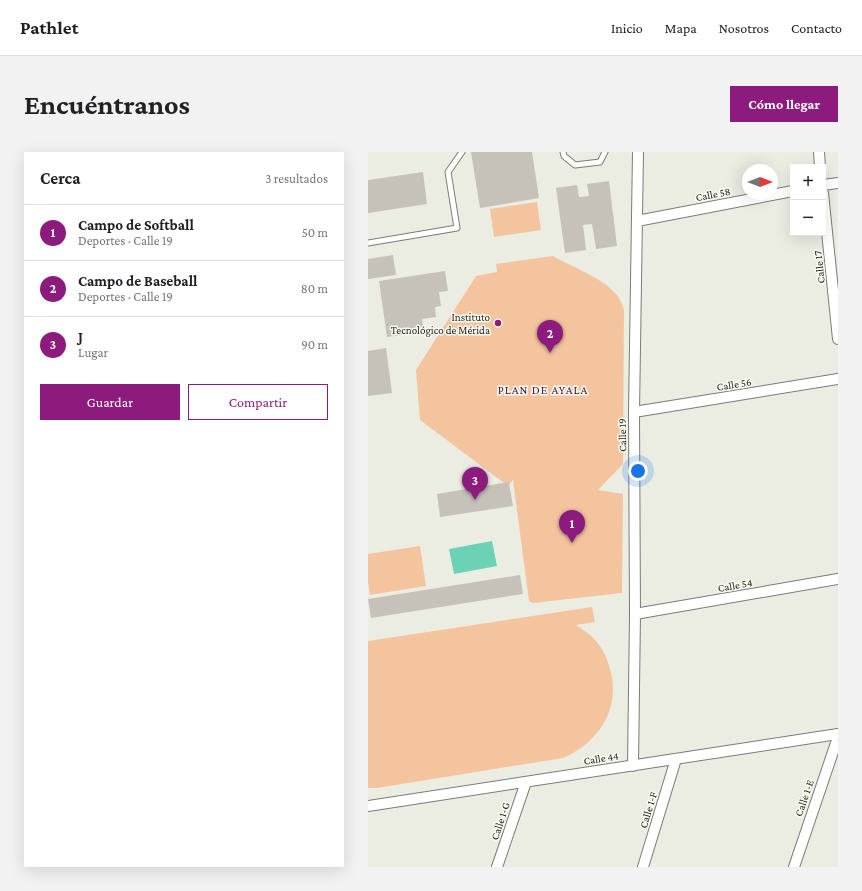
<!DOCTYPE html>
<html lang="es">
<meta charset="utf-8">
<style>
:root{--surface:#fff;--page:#f2f2f2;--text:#202124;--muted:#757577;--line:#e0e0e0;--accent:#8c1b7d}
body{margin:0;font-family:"Crimson Pro",serif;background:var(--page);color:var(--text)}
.controls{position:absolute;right:12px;top:12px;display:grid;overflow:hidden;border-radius:0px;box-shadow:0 4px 16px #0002}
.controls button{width:36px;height:36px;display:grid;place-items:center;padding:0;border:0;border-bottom:1px solid var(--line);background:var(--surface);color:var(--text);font:20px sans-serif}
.compass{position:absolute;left:374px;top:12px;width:36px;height:36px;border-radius:50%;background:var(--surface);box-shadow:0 4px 16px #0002;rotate:90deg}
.you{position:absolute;left:270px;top:319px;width:14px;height:14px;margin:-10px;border:3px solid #fff;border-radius:50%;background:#1a73e8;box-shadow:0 0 0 6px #1a73e833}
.badge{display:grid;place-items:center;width:26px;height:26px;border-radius:50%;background:var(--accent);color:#fff;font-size:13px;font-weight:700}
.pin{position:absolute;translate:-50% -33px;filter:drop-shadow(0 1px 2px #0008)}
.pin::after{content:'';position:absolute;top:21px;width:14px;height:12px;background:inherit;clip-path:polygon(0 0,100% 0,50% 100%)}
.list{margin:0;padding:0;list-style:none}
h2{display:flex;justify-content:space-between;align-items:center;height:52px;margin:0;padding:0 16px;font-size:17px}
h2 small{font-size:13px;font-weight:400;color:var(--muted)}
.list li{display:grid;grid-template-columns:26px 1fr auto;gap:12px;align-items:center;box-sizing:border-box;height:56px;padding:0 16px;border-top:1px solid var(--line)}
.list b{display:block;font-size:15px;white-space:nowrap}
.list p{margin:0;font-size:13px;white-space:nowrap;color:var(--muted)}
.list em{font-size:13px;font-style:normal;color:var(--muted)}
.actions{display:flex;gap:8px;padding:12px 16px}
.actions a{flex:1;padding:9px 0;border:1px solid var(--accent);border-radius:0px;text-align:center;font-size:14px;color:var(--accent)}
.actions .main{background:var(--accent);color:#fff}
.map{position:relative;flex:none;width:470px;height:715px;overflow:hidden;border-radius:0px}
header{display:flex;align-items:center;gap:24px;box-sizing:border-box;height:56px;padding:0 20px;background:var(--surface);border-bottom:1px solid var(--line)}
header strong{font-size:19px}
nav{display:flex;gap:22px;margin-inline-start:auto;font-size:14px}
.intro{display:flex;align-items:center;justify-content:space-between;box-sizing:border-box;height:96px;padding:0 24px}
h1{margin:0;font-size:28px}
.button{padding:10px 18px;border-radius:0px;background:var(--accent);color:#fff;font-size:14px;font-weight:700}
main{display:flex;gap:24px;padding:0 24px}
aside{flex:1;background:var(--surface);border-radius:0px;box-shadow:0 4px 16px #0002}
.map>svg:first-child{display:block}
.green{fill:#f4c49f}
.water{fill:#6bd2b6}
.building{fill:#c6c2b9}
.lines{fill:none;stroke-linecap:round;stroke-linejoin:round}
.service-casing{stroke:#7b7d74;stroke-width:7}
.minor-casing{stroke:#7b7d74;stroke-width:12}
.service{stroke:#fff;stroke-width:5}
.minor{stroke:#fff;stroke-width:10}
.poi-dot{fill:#8c1b7d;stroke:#f8faf0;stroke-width:1.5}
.labels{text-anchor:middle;stroke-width:3;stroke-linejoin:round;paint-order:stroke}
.street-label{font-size:11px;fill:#242521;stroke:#f8faf0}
.poi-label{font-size:11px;fill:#242521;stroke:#f8faf0;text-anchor:end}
.neighbourhood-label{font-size:12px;letter-spacing:1px;fill:#440f3d;stroke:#f8faf0}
</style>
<header>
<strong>Pathlet</strong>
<nav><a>Inicio</a><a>Mapa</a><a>Nosotros</a><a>Contacto</a></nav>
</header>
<div class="intro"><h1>Encuéntranos</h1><a class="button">Cómo llegar</a></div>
<main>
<aside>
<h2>Cerca<small>3 resultados</small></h2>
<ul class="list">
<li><span class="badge">1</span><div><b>Campo de Softball</b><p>Deportes · Calle 19</p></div><em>50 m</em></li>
<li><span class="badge">2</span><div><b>Campo de Baseball</b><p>Deportes · Calle 19</p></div><em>80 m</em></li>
<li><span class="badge">3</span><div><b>J</b><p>Lugar</p></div><em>90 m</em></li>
</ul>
<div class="actions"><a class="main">Guardar</a><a>Compartir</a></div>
</aside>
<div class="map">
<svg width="470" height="715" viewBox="0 0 470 715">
<rect width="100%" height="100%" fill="#ebede3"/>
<path class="green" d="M169 50 173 78 126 85 122 57Z
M185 104C202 114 232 125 245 139 251 144 254 151 256 158L255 312 230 338 255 342 254 441 165 451 161 449 145 328 140 334 52 268 48 218 108 124 129 120 128 112Z
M52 394 58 434 2 443 0 430V402Z
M224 455 227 470 208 473C215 478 222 482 227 488 236 498 240 508 243 521 252 559 229 591 195 606L9 636H0V489Z"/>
<path class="water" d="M124 389 129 414 86 422 81 397Z"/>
<path class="building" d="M103 0H164L171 46 112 56Z
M55 20 59 52 0 61V28Z
M241 29 249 94 228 97 224 72 215 73 218 98 197 101 188 36 209 33 211 45 221 44 219 32Z
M25 103 28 123 0 127V107Z
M77 119 80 139 71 140 73 154 67 155 68 165 54 167 56 180 19 185 11 129Z
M18 196 24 241 0 244V199Z
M141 330 145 354 72 365 69 342Z
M152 423 155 442 3 466 0 447Z"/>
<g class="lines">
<g class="service-casing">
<path id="service" d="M195 0 196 4 207 13 232 10 237 0
M0 91 89 76 80 20 94 0"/>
</g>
<g class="minor-casing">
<path id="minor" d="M451 0 452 15
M455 33 470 31
M455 41 470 187
M269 69 425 39
M266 260 470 227
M267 462 470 427
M265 614 267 462 266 260 270 0
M0 654 470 582
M129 715 158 630
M275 715 308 607
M426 715 470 585"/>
</g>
<use href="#service" class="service"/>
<use href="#minor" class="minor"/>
</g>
<circle class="poi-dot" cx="130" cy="171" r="4"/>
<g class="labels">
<g class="street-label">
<text transform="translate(345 42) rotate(-11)" y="4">Calle 58</text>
<text transform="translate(451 115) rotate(-96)" y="4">Calle 17</text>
<text transform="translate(366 232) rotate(-9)" y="4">Calle 56</text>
<text transform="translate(254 283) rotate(-91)" y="4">Calle 19</text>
<text transform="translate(367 433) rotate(-10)" y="4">Calle 54</text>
<text transform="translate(233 606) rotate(-9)" y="4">Calle 44</text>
<text transform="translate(436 646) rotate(-71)" y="4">Calle 1-E</text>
<text transform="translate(280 658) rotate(-73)" y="4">Calle 1-F</text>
<text transform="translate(132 669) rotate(-72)" y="4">Calle 1-G</text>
</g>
<g class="poi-label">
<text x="122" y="169">Instituto<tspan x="122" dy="13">Tecnológico de Mérida</tspan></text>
</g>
<g class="neighbourhood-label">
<text x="175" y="242">PLAN DE AYALA</text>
</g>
</g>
</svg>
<div class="controls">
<button>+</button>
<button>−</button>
</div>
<svg class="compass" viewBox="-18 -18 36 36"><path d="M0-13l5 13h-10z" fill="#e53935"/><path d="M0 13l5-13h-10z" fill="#757577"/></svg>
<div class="you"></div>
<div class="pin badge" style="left:204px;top:391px">1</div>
<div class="pin badge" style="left:182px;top:201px">2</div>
<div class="pin badge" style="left:107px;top:348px">3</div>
</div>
</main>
